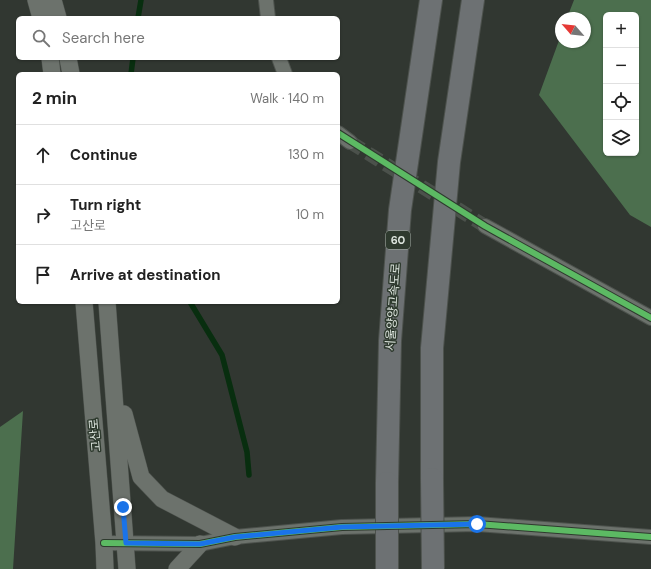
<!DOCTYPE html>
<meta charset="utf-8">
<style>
:root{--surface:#fff;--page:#f2f2f2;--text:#222;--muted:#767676;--line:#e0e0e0}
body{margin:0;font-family:"DM Sans","Noto Sans KR",sans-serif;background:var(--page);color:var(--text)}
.controls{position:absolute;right:12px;top:12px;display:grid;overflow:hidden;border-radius:6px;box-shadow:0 1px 3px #0004}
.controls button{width:36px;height:36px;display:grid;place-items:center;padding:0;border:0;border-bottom:1px solid var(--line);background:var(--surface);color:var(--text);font:20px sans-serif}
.compass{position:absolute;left:555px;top:12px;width:36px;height:36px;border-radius:50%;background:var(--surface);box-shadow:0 1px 3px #0004;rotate:298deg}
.stop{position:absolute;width:12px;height:12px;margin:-9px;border:3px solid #1a73e8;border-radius:50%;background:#fff}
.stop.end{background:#1a73e8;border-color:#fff;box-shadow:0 1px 4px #0008}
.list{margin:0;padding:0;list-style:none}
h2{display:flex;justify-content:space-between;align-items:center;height:52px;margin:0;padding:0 16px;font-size:17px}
h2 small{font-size:13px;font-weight:400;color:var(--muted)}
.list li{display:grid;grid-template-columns:26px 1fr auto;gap:12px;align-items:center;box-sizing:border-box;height:60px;padding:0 16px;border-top:1px solid var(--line)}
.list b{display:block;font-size:15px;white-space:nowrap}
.list p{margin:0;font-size:13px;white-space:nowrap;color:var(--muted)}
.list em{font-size:13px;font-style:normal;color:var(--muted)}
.icon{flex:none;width:22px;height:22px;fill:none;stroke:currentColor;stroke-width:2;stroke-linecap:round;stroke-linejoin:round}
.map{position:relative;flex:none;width:651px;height:569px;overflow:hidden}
.search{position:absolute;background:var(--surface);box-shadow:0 1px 3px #0004;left:16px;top:16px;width:324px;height:44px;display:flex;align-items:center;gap:10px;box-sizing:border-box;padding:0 14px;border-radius:6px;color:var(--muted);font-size:15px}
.panel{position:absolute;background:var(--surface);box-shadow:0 1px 3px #0004;left:16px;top:72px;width:324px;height:232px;border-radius:6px}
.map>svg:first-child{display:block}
.forest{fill:#4c6f4e;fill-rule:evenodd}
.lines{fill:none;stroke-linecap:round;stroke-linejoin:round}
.stream{stroke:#082e0f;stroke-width:5.5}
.minor-tunnel{stroke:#4b514b;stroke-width:14;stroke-dasharray:14 7;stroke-linecap:butt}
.minor-casing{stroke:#4d524d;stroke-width:16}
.tertiary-casing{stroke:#4d524d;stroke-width:18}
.motorway-casing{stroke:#4d524d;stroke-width:24}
.minor{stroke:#6c726c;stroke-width:14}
.tertiary{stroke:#6c726c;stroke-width:17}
.motorway{stroke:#6d7173;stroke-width:22}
.motorway-bridge-casing{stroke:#4d524d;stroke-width:24;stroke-linecap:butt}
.motorway-bridge{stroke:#6d7173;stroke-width:22}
.cycleway-casing{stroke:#2e3a2e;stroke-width:8}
.cycleway{stroke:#5cba63;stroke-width:6}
.route{stroke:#1a73e8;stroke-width:5}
.labels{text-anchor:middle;stroke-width:3;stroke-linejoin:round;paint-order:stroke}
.shield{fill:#2e3a2e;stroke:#a8b2a9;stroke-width:1}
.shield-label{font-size:11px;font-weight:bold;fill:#dde5de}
.street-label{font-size:12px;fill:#dde5de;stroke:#2e3a2e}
</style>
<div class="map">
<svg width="651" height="569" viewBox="0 0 651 569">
<rect width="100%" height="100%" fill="#313731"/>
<path class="forest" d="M574 0H651V227L630 215 539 95 561 35V42H585V18H567ZM606 15H636V153H606Z
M23 411 13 569H0V427Z"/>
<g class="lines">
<path class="stream" d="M138 18 141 0
M131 74 133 58
M190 302 222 355 247 452 249 475"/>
<path class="minor-tunnel" d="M350 142 485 226"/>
<g class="minor-casing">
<path id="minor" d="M266 0 268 18
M279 58 285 74
M338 133 350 142
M485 226 651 318
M104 543 200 544 235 537 342 527 477 524 651 537"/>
</g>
<g class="tertiary-casing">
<path id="tertiary" d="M36 0 41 18
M53 0 58 18
M50 58 52 74
M68 58 71 74
M84 302 104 543 105 569
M107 302 127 569
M124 414 141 477 162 499 235 537
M177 569 200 544"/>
</g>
<g class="motorway-casing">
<path id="motorway" d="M432 479V348L449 162 473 0
M387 483 390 341 400 210 431 0"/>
</g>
<use href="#minor" class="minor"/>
<use href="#tertiary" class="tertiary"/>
<use href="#motorway" class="motorway"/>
<g class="motorway-bridge-casing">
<path id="motorway-bridge" d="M432 479 433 569
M387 483V569"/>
</g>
<use href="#motorway-bridge" class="motorway-bridge"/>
<g class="cycleway-casing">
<path id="cycleway" d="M338 133 485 226 651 318
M104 543 200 544 235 537 342 527 477 524 651 537"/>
</g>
<use href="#cycleway" class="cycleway"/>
</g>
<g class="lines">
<path class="route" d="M123 507 126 543 200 544 235 537 342 527 477 524"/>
</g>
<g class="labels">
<rect class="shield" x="386" y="231" width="24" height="18" rx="3"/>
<g class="shield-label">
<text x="398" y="244">60</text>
</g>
<g class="street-label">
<text transform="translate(393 307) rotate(-86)" y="4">서울양양고속도로</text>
<text transform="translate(95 435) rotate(-95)" y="4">고산로</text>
</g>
</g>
</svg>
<div class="controls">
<button>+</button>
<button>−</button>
<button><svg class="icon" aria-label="locate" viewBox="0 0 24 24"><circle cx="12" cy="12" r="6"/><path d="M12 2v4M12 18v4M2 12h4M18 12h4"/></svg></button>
<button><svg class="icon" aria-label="layers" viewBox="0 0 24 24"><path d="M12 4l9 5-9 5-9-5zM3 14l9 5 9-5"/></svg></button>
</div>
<svg class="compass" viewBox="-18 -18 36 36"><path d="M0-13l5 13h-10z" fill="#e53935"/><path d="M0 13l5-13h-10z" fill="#767676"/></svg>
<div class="stop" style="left:477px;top:524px"></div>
<div class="stop end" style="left:123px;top:507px"></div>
<div class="search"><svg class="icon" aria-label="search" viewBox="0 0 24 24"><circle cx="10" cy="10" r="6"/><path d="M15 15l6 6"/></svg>Search here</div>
<section class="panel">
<h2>2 min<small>Walk · 140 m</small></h2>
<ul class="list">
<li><svg class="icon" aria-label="ahead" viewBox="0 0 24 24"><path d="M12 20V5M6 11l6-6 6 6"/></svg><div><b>Continue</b></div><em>130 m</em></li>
<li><svg class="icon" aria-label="right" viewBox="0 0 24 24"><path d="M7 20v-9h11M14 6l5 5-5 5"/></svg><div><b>Turn right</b><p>고산로</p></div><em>10 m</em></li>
<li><svg class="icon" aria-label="arrive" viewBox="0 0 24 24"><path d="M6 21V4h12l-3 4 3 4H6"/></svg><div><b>Arrive at destination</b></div></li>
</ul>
</section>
</div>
